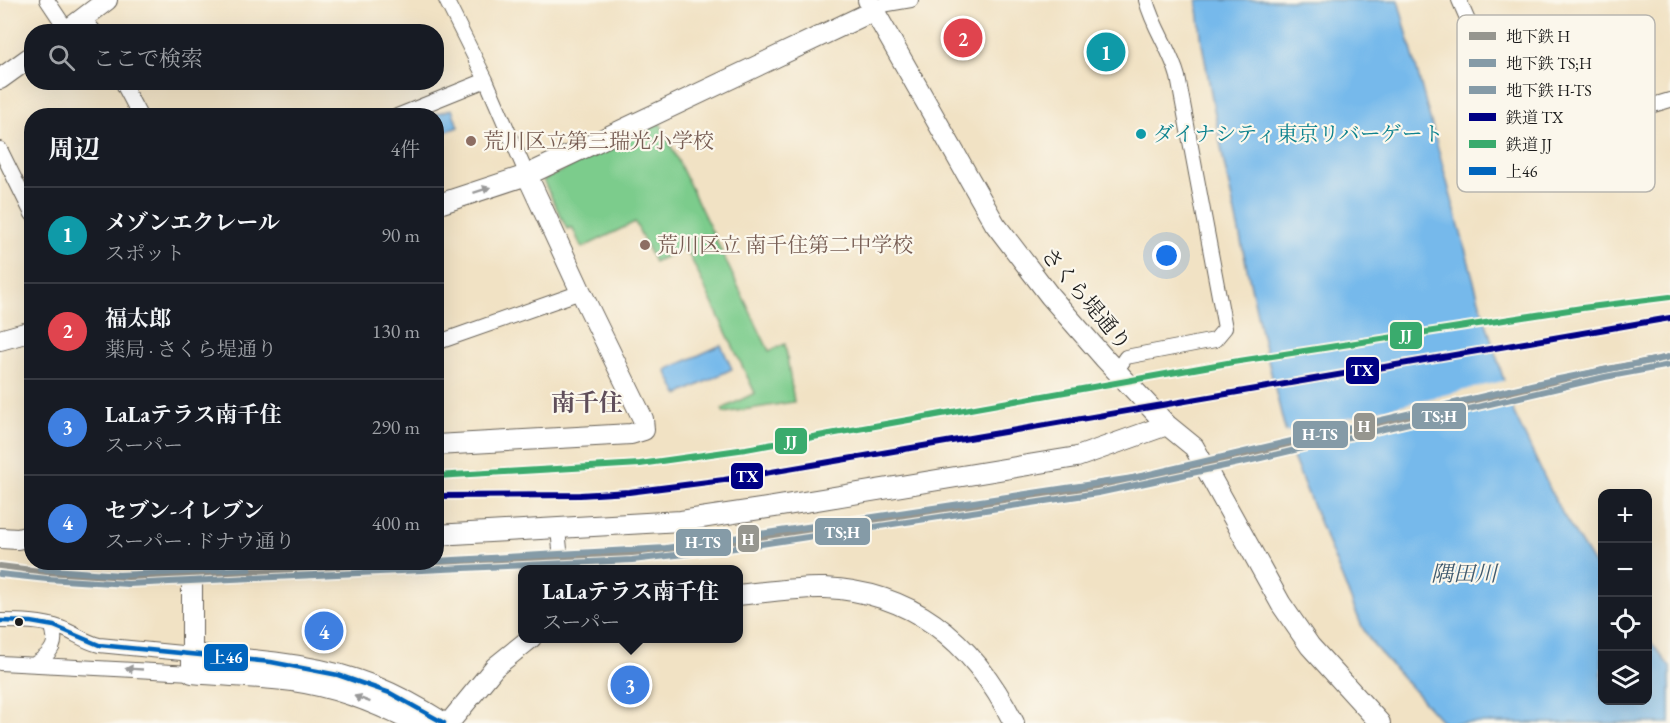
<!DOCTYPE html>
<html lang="ja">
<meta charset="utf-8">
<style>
:root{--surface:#171b24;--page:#20242c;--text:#f1f3f6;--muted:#9ea1a6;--line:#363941;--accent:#8c9099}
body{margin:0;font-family:"EB Garamond","Noto Serif JP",serif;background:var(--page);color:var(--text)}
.controls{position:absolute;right:18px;bottom:18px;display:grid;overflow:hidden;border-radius:12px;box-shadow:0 6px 24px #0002}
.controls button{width:54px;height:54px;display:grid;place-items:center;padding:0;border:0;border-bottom:2px solid var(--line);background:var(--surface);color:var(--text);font:30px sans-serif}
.you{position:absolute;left:1167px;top:256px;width:21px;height:21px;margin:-15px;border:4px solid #fff;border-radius:50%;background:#1a73e8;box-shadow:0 0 0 9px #1a73e833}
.badge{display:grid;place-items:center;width:39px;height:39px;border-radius:50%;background:var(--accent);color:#fff;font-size:20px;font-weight:700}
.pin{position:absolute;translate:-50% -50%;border:3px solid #fff;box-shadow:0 2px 6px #0006}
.popup{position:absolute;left:518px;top:565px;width:225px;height:78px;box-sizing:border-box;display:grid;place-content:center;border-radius:12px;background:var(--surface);filter:drop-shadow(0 2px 4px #0005);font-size:20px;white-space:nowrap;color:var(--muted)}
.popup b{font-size:22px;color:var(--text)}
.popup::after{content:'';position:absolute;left:50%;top:100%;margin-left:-12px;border:12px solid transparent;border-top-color:var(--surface)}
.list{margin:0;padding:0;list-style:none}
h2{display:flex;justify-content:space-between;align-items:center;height:78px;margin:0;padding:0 24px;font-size:26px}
h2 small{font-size:20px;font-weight:400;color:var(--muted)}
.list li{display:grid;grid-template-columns:39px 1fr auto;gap:18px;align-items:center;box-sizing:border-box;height:96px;padding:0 24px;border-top:2px solid var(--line)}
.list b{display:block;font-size:22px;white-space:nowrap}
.list p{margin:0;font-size:20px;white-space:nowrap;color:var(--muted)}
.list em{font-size:20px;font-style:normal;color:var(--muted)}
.icon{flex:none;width:33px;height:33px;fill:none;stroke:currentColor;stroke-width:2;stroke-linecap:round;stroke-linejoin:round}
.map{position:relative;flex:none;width:1670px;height:723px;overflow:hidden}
.search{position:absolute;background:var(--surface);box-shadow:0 6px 24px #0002;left:24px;top:24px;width:420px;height:66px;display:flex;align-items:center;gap:15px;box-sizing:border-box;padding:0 21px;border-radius:24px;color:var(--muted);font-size:22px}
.panel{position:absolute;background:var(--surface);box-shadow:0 6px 24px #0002;left:24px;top:108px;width:420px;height:462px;border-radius:24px}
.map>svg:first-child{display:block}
.green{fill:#7ccc8c;stroke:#4c7454;stroke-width:1.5}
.water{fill:#76b9eb;stroke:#496a84;stroke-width:1.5}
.pier{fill:#f1e2c4}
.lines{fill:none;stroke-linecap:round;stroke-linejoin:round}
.street-casing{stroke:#676157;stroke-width:16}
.secondary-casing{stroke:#676157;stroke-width:22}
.street{stroke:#fff;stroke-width:14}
.secondary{stroke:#fff;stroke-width:20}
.bus-1-casing{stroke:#fbf7ec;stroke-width:9}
.bus-1{stroke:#0065bd;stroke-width:4.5}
.rail-1-casing{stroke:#fbf7ec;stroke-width:10}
.rail-2-casing{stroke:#fbf7ec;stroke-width:10}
.rail-1{stroke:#000084;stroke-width:6}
.rail-2{stroke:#3aab6d;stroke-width:6}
.metro-1-casing{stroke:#fbf7ec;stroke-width:10}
.metro-2-casing{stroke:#fbf7ec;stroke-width:10}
.metro-3-casing{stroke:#fbf7ec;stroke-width:10}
.metro-1{stroke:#96968f;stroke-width:6}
.metro-2{stroke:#859ba7;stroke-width:6}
.metro-3{stroke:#859ba7;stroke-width:6}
.oneway{fill:#999}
.culture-dot{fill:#0f9aa8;stroke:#fbf7ec;stroke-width:2}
.education-dot{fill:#8d6e63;stroke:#fbf7ec;stroke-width:2}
.bus-dot{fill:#1c1c1c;stroke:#fbf7ec;stroke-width:2}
.labels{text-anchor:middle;stroke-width:4.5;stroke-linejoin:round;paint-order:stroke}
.culture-label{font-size:21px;fill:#0d838f;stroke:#fbf7ec;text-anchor:start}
.education-label{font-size:21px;fill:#785e54;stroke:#fbf7ec;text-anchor:start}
.street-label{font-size:21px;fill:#1c1c1c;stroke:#fbf7ec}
.water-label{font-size:22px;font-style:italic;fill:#405b6f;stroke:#fbf7ec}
.quarter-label{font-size:24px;font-weight:bold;fill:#5f4e5a;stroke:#fbf7ec}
.key{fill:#fbf7ec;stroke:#b8b5ae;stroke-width:1.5}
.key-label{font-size:16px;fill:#1c1c1c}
.line-badge{stroke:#fbf7ec;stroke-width:2}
.badge-label{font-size:16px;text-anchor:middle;font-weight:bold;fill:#fff}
</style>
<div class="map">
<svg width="1670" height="723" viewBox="0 0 1670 723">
<rect width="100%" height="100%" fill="#fbf7ec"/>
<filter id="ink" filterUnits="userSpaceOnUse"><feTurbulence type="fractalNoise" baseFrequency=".0167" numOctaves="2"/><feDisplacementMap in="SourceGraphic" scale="12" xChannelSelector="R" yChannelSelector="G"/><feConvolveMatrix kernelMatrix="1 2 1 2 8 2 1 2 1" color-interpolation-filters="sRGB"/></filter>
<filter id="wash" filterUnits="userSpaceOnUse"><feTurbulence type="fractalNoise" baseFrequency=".008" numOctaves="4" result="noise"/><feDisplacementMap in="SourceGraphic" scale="24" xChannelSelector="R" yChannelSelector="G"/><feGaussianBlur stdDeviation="1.35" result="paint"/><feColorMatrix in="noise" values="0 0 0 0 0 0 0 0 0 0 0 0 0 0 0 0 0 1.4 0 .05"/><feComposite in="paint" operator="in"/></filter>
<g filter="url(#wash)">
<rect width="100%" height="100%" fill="#f1e2c4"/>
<path class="green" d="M660 123 769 351 785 344 794 402 724 413 722 409 755 393 686 248 654 262 635 222 582 248 572 227 567 229 543 180Z"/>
<path class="water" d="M1197 0H1398L1479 300 1514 413 1559 508 1602 577V700H1648V638L1670 667V723H1443L1374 646 1362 627 1290 450 1260 328 1224 163 1202 44Z
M452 109 458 127 437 135 436 116 432 115Z
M721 345 732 369 678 395 666 370Z"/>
<path class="pier" d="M1507 380 1512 396 1287 449 1283 433Z"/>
</g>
<g filter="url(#ink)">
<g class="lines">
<g class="street-casing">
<path id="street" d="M47 0 67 30
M446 0 486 80 527 175
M1459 0 1520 141 1526 143 1670 100
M873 11 882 5 911 0
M83 18 95 32
M122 82 140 116
M397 116 486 80
M0 149 32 214
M436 343 581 292
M1116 371 1126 357 1215 340 1225 328 1178 77C1171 50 1153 28 1146 0
M558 529 562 570
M0 621C20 621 42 621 61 628 75 633 83 641 99 645L192 654
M0 663 192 673
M36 663C52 653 59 643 51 625"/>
</g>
<g class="secondary-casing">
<path id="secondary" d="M868 0 995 224 1050 296 1105 359 1167 425 1194 447 1281 604 1310 646 1380 723
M65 32 107 0
M0 79 32 56
M436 205 527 175 873 11
M0 340 32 331
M436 445 631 434 644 430 643 419 581 292 527 175
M436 535 681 521 774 507 1077 457 1167 425
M0 538 18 539 32 535
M192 562V673C226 676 260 677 293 681 336 687 377 703 415 723
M738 595C767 592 797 587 825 588 916 592 975 645 1014 723
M192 654C253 660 317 663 374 686 399 696 422 709 444 723
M449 723 495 667 531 638"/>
</g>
<use href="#street" class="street"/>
<use href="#secondary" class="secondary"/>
<g class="bus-1-casing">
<path id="bus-1" d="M0 621 31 622 54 626 99 645 271 662 338 675 390 693 444 723"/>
</g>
<use href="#bus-1" class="bus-1"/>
<g class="rail-1-casing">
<path id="rail-1" d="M436 496 580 495 629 492 724 480 1670 318"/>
</g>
<g class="rail-2-casing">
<path id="rail-2" d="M436 476 640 464 746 449 1233 362 1582 308 1670 297"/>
</g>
<use href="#rail-1" class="rail-1"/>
<use href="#rail-2" class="rail-2"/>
<g class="metro-1-casing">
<path id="metro-1" d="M436 562 632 553 727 542 1096 486 1246 454 1603 370 1670 357
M0 566 47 572 128 577 433 562"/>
</g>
<g class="metro-2-casing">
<path id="metro-2" d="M0 574 47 579 128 584 632 560 728 549 1098 493 1248 461 1605 377 1670 365"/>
</g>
<g class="metro-3-casing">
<path id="metro-3" d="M436 561 666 548 1133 478 1544 382 1670 357
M40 569 119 575 249 569"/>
</g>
<use href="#metro-1" class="metro-1"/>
<use href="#metro-2" class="metro-2"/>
<use href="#metro-3" class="metro-3"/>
</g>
<defs><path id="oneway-solid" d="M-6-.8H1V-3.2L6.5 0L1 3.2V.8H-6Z" transform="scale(1.5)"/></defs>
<g class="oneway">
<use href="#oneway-solid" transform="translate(482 190) rotate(-18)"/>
<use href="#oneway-solid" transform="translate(134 669) rotate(-177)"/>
<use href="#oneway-solid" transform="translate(362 699) rotate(-159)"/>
</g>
</g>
<circle class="culture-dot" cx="1141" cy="134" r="6"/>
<g class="education-dot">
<circle cx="471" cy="141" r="6"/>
<circle cx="645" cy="245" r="6"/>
</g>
<circle class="bus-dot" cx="19" cy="622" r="5"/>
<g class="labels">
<g class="culture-label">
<text x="1153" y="141">ダイナシティ東京リバーゲート</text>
</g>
<g class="education-label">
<text x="483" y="148">荒川区立第三瑞光小学校</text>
<text x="657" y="252">荒川区立 南千住第二中学校</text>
</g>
<g class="street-label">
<text transform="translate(1086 299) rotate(50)" y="7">さくら堤通り</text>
</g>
<g class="water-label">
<text x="1464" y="581">隅田川</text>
</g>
<g class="quarter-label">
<text x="587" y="411">南千住</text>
</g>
</g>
<rect x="1457" y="15" width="198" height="177" rx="9" class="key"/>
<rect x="1469" y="32" width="27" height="8" fill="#96968f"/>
<rect x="1469" y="59" width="27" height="8" fill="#859ba7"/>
<rect x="1469" y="86" width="27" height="8" fill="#859ba7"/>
<rect x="1469" y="113" width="27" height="8" fill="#000084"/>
<rect x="1469" y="140" width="27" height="8" fill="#3aab6d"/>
<rect x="1469" y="167" width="27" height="8" fill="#0065bd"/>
<g class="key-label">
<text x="1506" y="42">地下鉄 H</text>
<text x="1506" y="69">地下鉄 TS;H</text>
<text x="1506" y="96">地下鉄 H-TS</text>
<text x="1506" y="123">鉄道 TX</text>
<text x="1506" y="150">鉄道 JJ</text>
<text x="1506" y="177">上46</text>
</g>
<g class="line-badge">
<rect x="1389" y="321" width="34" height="29" rx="6" fill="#3aab6d"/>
<rect x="1345" y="356" width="35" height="29" rx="6" fill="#000084"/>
<rect x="1411" y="402" width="56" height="28" rx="6" fill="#859ba7"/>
<rect x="1353" y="412" width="23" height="29" rx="6" fill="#96968f"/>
<rect x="1292" y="420" width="57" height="29" rx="6" fill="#859ba7"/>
<rect x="774" y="427" width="34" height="28" rx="6" fill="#3aab6d"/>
<rect x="730" y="462" width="34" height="28" rx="6" fill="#000084"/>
<rect x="814" y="517" width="57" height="29" rx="6" fill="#859ba7"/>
<rect x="737" y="524" width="23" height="29" rx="6" fill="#96968f"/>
<rect x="675" y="528" width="57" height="29" rx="6" fill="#859ba7"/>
<rect x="203" y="643" width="46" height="29" rx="6" fill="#0065bd"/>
</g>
<g class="badge-label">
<text x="1406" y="341">JJ</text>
<text x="1362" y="376">TX</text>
<text x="1439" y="422">TS;H</text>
<text x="1364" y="432">H</text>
<text x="1320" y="440">H-TS</text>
<text x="791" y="447">JJ</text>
<text x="747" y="482">TX</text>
<text x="842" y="538">TS;H</text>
<text x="748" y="545">H</text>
<text x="703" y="548">H-TS</text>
<text x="226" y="663">上46</text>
</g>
</svg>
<div class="controls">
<button>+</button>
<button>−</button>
<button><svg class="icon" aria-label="locate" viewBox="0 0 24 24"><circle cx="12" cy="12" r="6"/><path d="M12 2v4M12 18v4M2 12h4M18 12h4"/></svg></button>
<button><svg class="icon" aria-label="layers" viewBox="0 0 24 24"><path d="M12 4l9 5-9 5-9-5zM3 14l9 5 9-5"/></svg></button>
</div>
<div class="you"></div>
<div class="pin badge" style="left:1106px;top:52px;background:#0f9aa8">1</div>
<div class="pin badge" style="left:963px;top:38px;background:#e0444e">2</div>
<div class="pin badge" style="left:630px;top:685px;background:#3f7fe0">3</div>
<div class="popup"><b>LaLaテラス南千住</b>スーパー</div>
<div class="pin badge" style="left:324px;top:631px;background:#3f7fe0">4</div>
<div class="search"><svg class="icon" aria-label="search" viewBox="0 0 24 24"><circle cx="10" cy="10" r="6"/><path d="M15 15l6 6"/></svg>ここで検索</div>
<section class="panel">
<h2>周辺<small>4件</small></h2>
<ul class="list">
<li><span class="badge" style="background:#0f9aa8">1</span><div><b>メゾンエクレール</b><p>スポット</p></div><em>90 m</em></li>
<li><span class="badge" style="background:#e0444e">2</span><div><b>福太郎</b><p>薬局 · さくら堤通り</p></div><em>130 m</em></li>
<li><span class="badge" style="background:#3f7fe0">3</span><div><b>LaLaテラス南千住</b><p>スーパー</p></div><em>290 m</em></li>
<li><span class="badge" style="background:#3f7fe0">4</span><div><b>セブン-イレブン</b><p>スーパー · ドナウ通り</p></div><em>400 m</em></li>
</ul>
</section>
</div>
